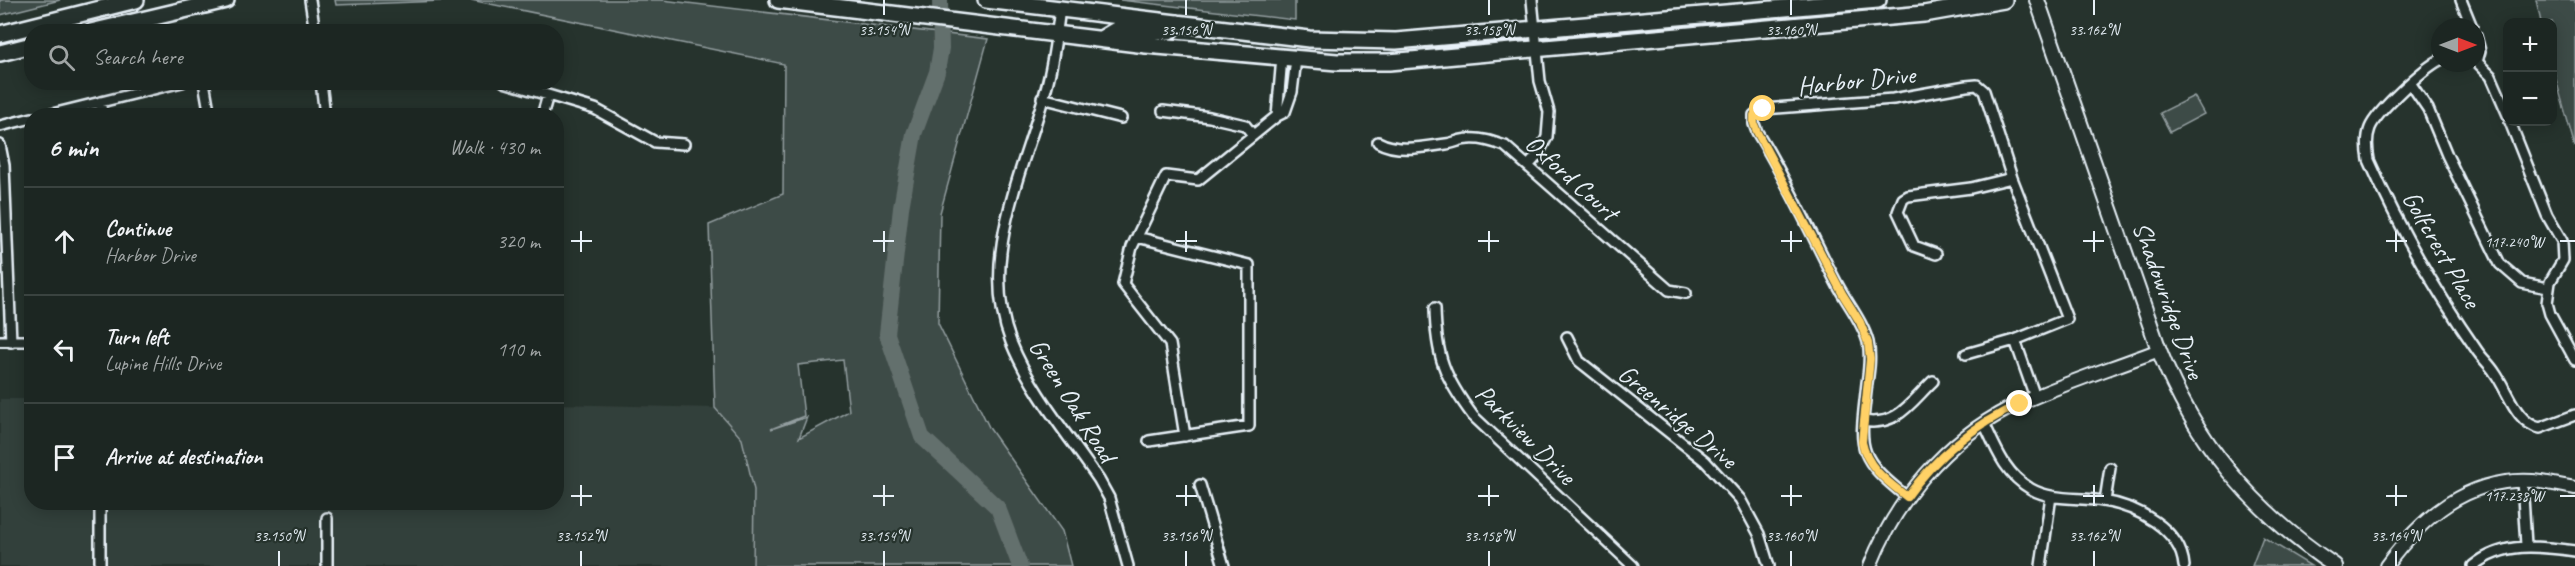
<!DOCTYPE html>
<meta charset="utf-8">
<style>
:root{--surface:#1c2622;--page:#29322f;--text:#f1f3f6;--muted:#a0a5a5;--line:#3a4340}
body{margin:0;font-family:Caveat,sans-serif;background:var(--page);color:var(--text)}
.controls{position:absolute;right:18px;top:18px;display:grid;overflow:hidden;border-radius:12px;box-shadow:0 3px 15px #0003}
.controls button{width:54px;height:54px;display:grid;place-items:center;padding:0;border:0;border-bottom:2px solid var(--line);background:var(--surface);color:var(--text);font:30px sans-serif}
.compass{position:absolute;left:2431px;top:18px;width:54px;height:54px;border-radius:50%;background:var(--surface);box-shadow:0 3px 15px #0003;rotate:90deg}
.stop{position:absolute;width:18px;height:18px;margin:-14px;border:4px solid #ffd166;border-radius:50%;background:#fff}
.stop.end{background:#ffd166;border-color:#fff;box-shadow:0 2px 6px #0008}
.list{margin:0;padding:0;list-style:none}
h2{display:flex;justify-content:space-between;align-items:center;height:78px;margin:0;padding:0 24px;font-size:26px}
h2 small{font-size:20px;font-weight:400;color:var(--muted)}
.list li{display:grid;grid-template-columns:39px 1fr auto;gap:18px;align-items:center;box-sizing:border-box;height:108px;padding:0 24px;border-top:2px solid var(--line)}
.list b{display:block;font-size:22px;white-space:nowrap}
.list p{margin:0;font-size:20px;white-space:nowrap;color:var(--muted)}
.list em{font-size:20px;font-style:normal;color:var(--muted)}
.icon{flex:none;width:33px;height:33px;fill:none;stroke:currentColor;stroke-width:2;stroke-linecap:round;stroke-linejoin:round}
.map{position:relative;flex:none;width:2575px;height:566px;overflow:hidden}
.search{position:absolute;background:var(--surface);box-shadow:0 3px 15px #0003;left:24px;top:24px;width:540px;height:66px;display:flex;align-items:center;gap:15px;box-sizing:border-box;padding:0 21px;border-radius:24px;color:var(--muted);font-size:22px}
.panel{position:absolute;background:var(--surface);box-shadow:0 3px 15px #0003;left:24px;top:108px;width:540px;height:402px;border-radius:24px}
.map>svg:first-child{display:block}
.built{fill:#333f3a}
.green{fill:#3e4b47;stroke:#939ea0;stroke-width:1.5;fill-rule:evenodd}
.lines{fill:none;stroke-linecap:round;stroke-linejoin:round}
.river{stroke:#636f6d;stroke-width:16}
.minor-casing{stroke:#e8f1f8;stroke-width:14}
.tertiary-casing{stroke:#e8f1f8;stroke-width:16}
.secondary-casing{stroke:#e8f1f8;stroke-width:18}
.primary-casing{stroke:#e8f1f8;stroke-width:20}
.minor{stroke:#26332d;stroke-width:9}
.tertiary{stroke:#26332d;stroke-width:12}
.secondary{stroke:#26332d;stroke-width:14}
.primary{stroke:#26332d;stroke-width:15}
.route{stroke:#ffd166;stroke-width:8}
.ticks{fill:none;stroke:#e8f1f8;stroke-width:2}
.labels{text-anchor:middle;stroke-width:4.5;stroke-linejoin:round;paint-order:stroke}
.street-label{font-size:26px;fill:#e8f1f8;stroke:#26332d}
.ticks-label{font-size:15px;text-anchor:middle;fill:#e8f1f8;stroke:#26332d;stroke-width:4.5;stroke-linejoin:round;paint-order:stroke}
</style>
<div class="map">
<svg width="2575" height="566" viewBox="0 0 2575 566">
<rect width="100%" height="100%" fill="#26332d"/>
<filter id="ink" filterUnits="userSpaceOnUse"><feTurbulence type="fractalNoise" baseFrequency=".0167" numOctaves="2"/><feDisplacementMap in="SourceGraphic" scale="12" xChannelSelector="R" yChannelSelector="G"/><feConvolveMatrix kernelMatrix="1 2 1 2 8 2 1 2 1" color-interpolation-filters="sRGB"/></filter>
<g filter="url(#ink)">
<path class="built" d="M0 399H31L32 502H556L557 404 715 408 742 439 754 490 752 566H0Z"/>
<path class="green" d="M0 0H60L0 15Z
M335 0H470L336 5Z
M471 0H662L988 39 940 213 938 323 990 429 1062 531 1071 566H753L754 490 742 439 715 408 709 225 783 194 784 64ZM843 360 849 411 799 438 807 417 771 429 804 416 798 365Z
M1120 0H1295V20Z
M2536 0H2575V147L2553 69 2552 22H2541Z
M2194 96 2204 114 2170 132 2160 113Z
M2263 537 2311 566H2252Z"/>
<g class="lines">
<path class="river" d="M940 0 941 48 937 72 914 134 901 208 887 334 922 437 998 508 1020 566"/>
<g class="minor-casing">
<path id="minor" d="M310 0 315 32
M2461 0 2472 27
M1060 8C1057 32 1054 57 1048 81 1027 165 977 254 1011 342 1031 392 1069 436 1099 480L1109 498 1128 566
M2476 36 2480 51 2477 62
M2440 60C2424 68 2377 111 2370 128 2366 138 2367 149 2369 160 2398 226 2436 292 2478 352 2483 359 2490 365 2495 373 2508 391 2516 423 2540 428L2575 415
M2476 61 2491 76 2508 115
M204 82 210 116
M321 82 325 116
M504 82 595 109 655 142 684 144
M2411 84 2428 109 2447 155 2500 264 2522 283 2548 288
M1042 98 1121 118
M100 102 103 116
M1163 111 1210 117 1245 125 1253 135
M44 116 182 82
M542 116 548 95
M1277 116 1282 57
M2510 122 2547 215 2562 241 2563 260 2550 282 2547 303 2550 314 2575 360
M0 126 32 118
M1378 142C1398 153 1424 147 1446 144 1454 143 1461 139 1469 139 1482 138 1493 142 1505 146L1669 290 1686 293
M0 145 4 165 11 342
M1528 166 1537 156 1547 137 1549 112 1540 81 1532 0
M1137 237 1249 265V426L1149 441
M1936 254 1914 246 1898 212 1903 199 1908 196 1971 188 2012 178
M1435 308C1436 356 1444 377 1473 416L1633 566
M1567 337 1579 361 1705 461 1740 499 1759 534 1769 566
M2015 340 2035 397
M0 341H32
M1863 421C1897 427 1910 403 1933 381
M1984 423C1996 449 2005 474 2031 489 2052 501 2080 497 2103 501 2136 506 2181 529 2184 566
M1185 436 1170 344 1123 284 1132 247 1166 176 1198 180 1277 116 1285 112 1292 92 1296 59
M2522 481 2526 545
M1200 485 1224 566
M1907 497C1854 455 1860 448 1867 383 1869 370 1871 356 1868 342 1862 320 1846 302 1836 282 1810 232 1787 180 1757 132L1754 124V115L1763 109 1893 99 1966 86 1977 85 1984 91 2012 178 2067 319 2015 340 1966 354
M2105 501 2110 468
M327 518V566
M100 566V502
M2041 566 2051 496
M2473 566C2503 541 2539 546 2575 551"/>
</g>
<g class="tertiary-casing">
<path id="tertiary" d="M1870 566C1896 500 1946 440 2010 408 2057 385 2110 369 2159 350
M2386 566C2422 517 2468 477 2533 481 2547 482 2561 486 2575 488"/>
</g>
<g class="secondary-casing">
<path id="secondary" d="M2037 0 2159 350C2195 443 2253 511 2335 566"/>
</g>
<g class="primary-casing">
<path id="primary" d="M778 0 1146 45 1337 62H1389L1924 14 2004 0
M986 0 1309 39 1396 41 1878 0
M91 32 226 0
M0 34 136 0
M1101 39 1116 30 1169 31 1178 23
M0 53 32 45"/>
</g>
<use href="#minor" class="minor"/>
<use href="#tertiary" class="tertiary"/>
<use href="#secondary" class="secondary"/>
<use href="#primary" class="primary"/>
</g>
</g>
<g class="lines" filter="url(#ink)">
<path class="route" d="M1763 109 1754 115V124L1757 132 1843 295 1860 322 1868 343 1870 359 1862 442C1867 468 1888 482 1907 497 1935 457 1975 424 2020 404"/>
</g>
<path class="ticks" d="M884 0V15M1186 0V15M1489 0V15M1791 0V15M2094 0V15M581 231V252M884 231V252M1186 231V252M1489 231V252M1791 231V252M2094 231V252M2396 231V252M571 241H592M873 241H894M1176 241H1197M1478 241H1499M1781 241H1802M2083 241H2104M2386 241H2407M2560 241H2575M581 485V506M884 485V506M1186 485V506M1489 485V506M1791 485V506M2094 485V506M2396 485V506M571 496H592M873 496H894M1176 496H1197M1478 496H1499M1781 496H1802M2083 496H2104M2386 496H2407M2560 496H2575M279 551V566M581 551V566M884 551V566M1186 551V566M1489 551V566M1791 551V566M2094 551V566M2396 551V566"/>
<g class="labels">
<g class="street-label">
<text transform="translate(1856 80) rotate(-6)" y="9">Harbor Drive</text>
<text transform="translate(1572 177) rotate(42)" y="9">Oxford Court</text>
<text transform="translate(2442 249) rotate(60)" y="9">Golfcrest Place</text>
<text transform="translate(2169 300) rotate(70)" y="9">Shadowridge Drive</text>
<text transform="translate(1073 400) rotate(58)" y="9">Green Oak Road</text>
<text transform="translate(1678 416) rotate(40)" y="9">Greenridge Drive</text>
<text transform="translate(1526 434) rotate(45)" y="9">Parkview Drive</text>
</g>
</g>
<g class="ticks-label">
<text x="884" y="35">33.154°N</text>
<text x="1186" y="35">33.156°N</text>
<text x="1489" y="35">33.158°N</text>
<text x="1791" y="35">33.160°N</text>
<text x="2094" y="35">33.162°N</text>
<text x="2514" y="247">117.240°W</text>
<text x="2514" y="501">117.238°W</text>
<text x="279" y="541">33.150°N</text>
<text x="581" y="541">33.152°N</text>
<text x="884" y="541">33.154°N</text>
<text x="1186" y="541">33.156°N</text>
<text x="1489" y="541">33.158°N</text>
<text x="1791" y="541">33.160°N</text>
<text x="2094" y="541">33.162°N</text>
<text x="2396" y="541">33.164°N</text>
</g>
</svg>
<div class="controls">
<button>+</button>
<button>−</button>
</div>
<svg class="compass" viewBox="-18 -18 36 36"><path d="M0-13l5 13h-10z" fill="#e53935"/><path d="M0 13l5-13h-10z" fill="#a0a5a5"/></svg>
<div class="stop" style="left:1763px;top:109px"></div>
<div class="stop end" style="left:2020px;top:404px"></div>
<div class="search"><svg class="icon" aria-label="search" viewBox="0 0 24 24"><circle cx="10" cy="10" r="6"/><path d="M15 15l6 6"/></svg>Search here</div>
<section class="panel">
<h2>6 min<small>Walk · 430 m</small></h2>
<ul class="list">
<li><svg class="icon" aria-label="ahead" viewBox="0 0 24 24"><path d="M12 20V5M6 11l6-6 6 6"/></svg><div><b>Continue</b><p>Harbor Drive</p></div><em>320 m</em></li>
<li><svg class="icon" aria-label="left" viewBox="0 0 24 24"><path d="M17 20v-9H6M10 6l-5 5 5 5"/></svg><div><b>Turn left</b><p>Lupine Hills Drive</p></div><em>110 m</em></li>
<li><svg class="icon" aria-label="arrive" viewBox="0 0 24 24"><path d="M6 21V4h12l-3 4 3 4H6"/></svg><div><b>Arrive at destination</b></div></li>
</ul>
</section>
</div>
